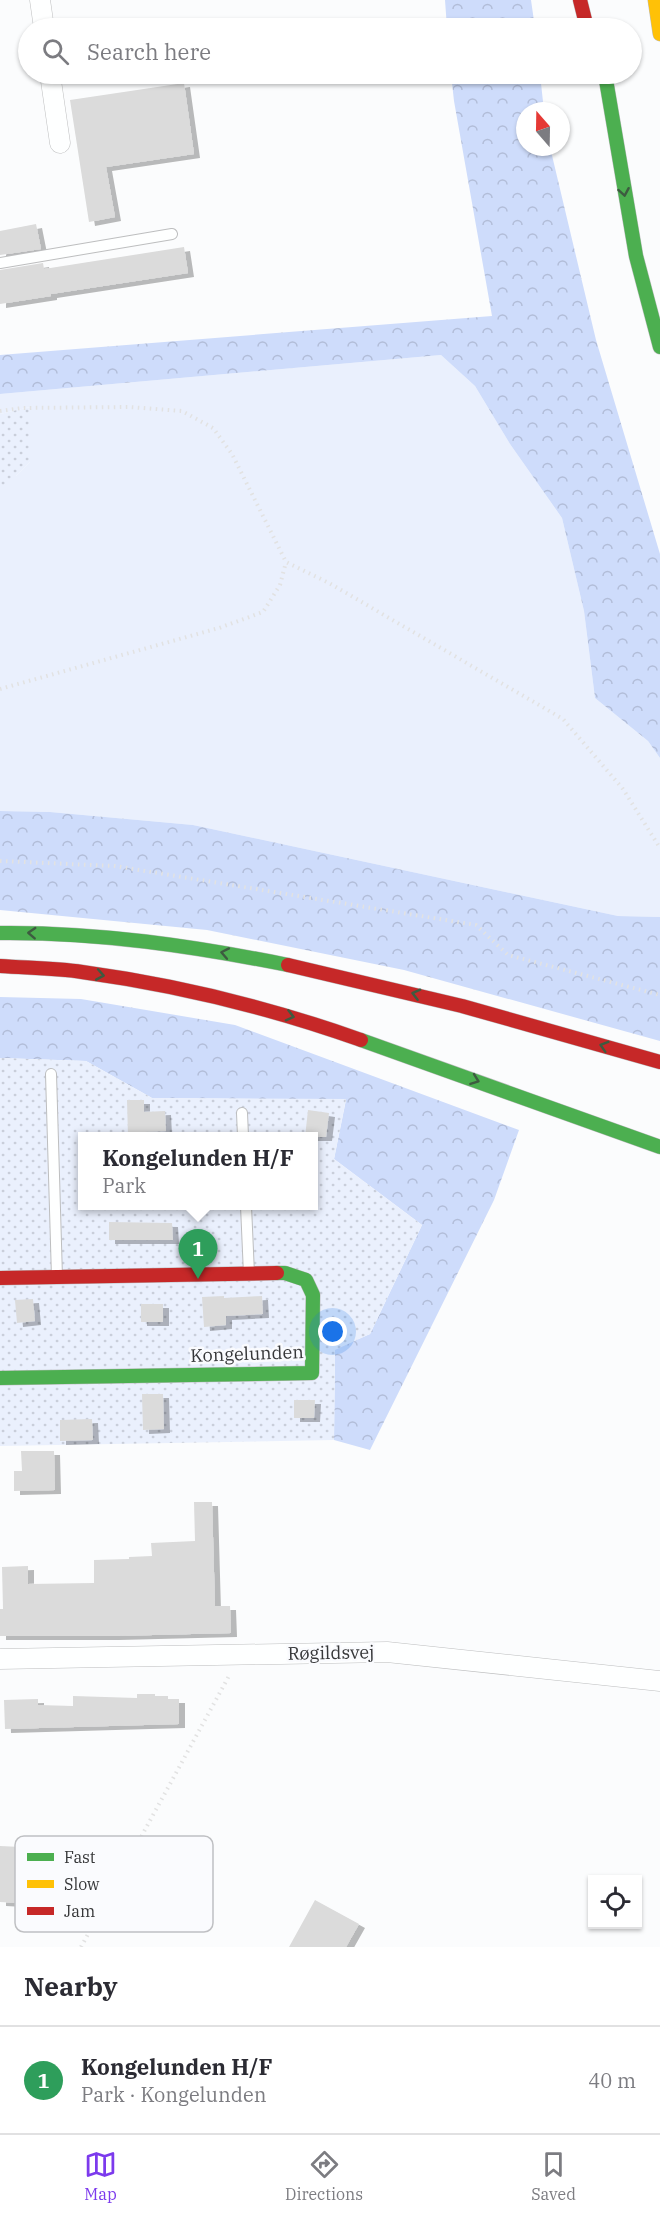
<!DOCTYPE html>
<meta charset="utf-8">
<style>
:root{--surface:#fff;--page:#f2f2f3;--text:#2b2b33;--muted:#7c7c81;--line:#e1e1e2;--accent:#7c3aed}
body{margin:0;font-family:"IBM Plex Serif",serif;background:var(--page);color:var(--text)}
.controls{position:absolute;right:18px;bottom:18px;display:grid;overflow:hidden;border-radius:0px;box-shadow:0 2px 4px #0004}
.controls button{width:54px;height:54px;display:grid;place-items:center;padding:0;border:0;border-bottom:2px solid var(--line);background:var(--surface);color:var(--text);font:30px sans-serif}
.compass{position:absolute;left:516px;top:102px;width:54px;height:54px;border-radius:50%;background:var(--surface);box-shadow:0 2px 4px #0004;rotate:340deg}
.you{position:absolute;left:333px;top:1332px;width:21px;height:21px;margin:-15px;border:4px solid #fff;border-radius:50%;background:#1a73e8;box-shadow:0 0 0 9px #1a73e833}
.badge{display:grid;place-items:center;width:39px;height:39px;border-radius:50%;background:var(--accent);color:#fff;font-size:20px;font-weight:700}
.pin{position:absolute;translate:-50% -50px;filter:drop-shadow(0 2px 3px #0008)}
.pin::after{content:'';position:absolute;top:32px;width:21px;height:18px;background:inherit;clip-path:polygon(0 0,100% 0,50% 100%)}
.popup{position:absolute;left:78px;top:1132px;width:240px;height:78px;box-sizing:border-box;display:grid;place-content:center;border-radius:0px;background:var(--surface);filter:drop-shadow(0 2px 4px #0005);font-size:20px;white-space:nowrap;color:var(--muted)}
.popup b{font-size:22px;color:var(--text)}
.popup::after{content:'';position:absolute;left:50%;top:100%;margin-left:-12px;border:12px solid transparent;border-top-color:var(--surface)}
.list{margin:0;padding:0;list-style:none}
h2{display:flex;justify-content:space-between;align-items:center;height:78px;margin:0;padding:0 24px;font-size:26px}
h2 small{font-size:20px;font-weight:400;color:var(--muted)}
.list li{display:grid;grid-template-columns:39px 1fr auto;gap:18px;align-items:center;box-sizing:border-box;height:108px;padding:0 24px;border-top:2px solid var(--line)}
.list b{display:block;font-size:22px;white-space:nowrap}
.list p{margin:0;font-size:20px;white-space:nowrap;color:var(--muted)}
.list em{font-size:20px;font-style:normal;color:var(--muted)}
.icon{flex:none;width:33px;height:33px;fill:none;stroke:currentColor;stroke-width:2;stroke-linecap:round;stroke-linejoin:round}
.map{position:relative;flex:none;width:660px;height:1947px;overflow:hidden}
.search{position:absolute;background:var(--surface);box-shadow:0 2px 4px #0004;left:18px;right:18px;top:18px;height:66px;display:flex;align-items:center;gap:15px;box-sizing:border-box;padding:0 21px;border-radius:33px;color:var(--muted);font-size:22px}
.sheet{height:186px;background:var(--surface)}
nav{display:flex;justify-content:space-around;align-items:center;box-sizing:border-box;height:84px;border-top:2px solid var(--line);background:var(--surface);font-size:16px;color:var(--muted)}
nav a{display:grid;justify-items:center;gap:3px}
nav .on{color:var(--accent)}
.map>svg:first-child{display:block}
.green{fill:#eaf0fd}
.forest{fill:url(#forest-crowns)}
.garden{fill:url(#garden-dots);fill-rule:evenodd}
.building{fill:#dbdbdb;filter:url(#shadow)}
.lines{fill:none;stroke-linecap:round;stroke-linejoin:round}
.lane-casing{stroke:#bdbebf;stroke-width:12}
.street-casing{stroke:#bdbebf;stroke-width:21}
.fast-casing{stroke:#bdbebf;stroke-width:15}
.slow-casing{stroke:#bdbebf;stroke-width:15}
.jam-casing{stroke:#bdbebf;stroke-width:15}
.path{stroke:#e2e2e2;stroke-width:4;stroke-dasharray:1.5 4.5;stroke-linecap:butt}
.lane{stroke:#feffff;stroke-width:10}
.street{stroke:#feffff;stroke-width:20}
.fast{stroke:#4caf50;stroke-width:14}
.slow{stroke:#ffc107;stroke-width:14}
.jam{stroke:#c62828;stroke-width:14}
.oneway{stroke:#3d5b40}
.labels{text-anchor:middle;stroke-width:5;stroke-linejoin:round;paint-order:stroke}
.street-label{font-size:18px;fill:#363739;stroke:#fafbfe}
.key{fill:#fafbfe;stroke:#bfc0c3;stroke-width:1.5}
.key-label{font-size:16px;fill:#363739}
</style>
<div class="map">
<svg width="660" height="1947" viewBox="0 0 660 1947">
<defs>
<pattern id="forest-crowns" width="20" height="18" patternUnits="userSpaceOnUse" patternTransform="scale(1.5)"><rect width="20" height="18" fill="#cedcfb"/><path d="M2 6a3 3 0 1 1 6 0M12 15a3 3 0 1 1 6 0" fill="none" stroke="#b2bdd8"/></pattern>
<pattern id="garden-dots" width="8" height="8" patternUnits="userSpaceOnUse" patternTransform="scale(1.5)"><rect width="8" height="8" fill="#eaf0fd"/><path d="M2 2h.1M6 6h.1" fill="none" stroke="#c9ceda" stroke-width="1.8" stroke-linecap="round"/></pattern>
<filter id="shadow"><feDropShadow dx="6" dy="4" stdDeviation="0" flood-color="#0004"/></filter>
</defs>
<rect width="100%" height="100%" fill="#fbfcfd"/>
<path class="green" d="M441 355 475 386 510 444 562 518 584 611 595 698 648 741 660 758V917L618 916 193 825 50 812 0 811V478L16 476 30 462V407L0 414V394Z"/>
<path class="forest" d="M445 0H531L535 28H447Z
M451 74H540L544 111H525V147H550L596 340 660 554V758L648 741 595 698 584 611 562 518 510 444 475 386 441 355 0 394V355L492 316 454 101Z
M0 811 50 812 193 825 618 916 660 917V1041L404 970 207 930 0 910Z
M0 997 81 999 235 1025 519 1130 494 1200 370 1450 334 1440 335 1349 370 1334 422 1225 334 1159 346 1100 152 1098 86 1061 0 1058Z"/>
<path class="garden" d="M30 407V462L0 492V414Z
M0 1058 86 1061 152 1098 346 1099 334 1159 422 1225 370 1334 335 1350 334 1440 0 1446ZM82 1136H314V1206H82Z"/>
<path class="building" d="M184 83 194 154 106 167 115 217 89 222 70 100Z
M36 224 41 249 0 255V231Z
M184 247 188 273 51 294V296L0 304V270L43 263 44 269Z
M127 1100H144V1112L165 1111 166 1131 145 1132V1137H128Z
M308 1110 329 1113 326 1137H305Z
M109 1222 172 1223 173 1240H109Z
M224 1296V1298L262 1296 263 1314 226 1316V1325L204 1327 202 1297Z
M33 1299 35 1321 17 1323 15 1300Z
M141 1304H163V1322H141Z
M142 1394H163L164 1429 143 1430Z
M294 1400H315L314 1418H294Z
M92 1419 93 1440 60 1441V1420Z
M21 1451H54L55 1490 14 1491V1471H22Z
M194 1502H212L215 1606H230L231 1633 113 1636H0V1609H3L2 1567 28 1566V1584L94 1583V1560L129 1559V1557L152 1556 151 1543 195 1541Z
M137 1694H155V1696H168V1699H179V1724L5 1729 4 1700 38 1699V1705L73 1706V1696L137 1698Z
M57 1838 92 1840 89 1896 67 1894 66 1903 54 1902V1905L0 1902V1846L21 1847 22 1842 56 1844Z
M315 1900 359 1924 346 1947H289Z"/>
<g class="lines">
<g class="lane-casing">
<path id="lane" d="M0 263 172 234
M51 1074 57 1277
M242 1113 243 1136
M246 1206 249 1274"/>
</g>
<g class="street-casing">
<path id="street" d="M40 0 44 28
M50 74 60 143
M0 1659 387 1652 660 1681"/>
</g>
<g class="fast-casing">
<path id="fast" d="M605 74 636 256 660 347
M0 933C98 932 193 946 288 965
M361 1040 660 1147
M0 1378 312 1373 313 1295 306 1280 285 1273H277"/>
</g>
<g class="slow-casing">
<path id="slow" d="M655 0 660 34"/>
</g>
<g class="jam-casing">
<path id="jam" d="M580 0 587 28
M288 965 462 1006 660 1062
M0 966C27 968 55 968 82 972 177 985 271 1008 361 1040
M0 1278 277 1273"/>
</g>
<path class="path" d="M0 411 22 408 129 407 182 411 213 428 232 454 286 562 329 583 563 719 623 789 660 848
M0 689 219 628 263 612 280 585 286 562
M0 861 115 866 476 925 508 955 660 995
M81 1947 230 1674"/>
<use href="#lane" class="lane"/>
<use href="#street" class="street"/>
<use href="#fast" class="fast"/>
<use href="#slow" class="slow"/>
<use href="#jam" class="jam"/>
</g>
<defs><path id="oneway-chevron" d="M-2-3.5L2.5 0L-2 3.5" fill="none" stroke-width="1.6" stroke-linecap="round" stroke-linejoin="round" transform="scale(1.5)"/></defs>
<g class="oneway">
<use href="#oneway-chevron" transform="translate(624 192) rotate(80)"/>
<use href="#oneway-chevron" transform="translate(32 933) rotate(-177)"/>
<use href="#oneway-chevron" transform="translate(225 953) rotate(-169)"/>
<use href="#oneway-chevron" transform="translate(100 975) rotate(10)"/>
<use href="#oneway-chevron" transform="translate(416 994) rotate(-166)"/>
<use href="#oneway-chevron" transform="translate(290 1016) rotate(14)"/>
<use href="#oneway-chevron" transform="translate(604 1046) rotate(-163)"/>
<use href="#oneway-chevron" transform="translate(475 1080) rotate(20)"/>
</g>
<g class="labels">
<g class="street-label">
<text transform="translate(247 1354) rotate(-2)" y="6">Kongelunden</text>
<text transform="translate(331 1653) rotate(-1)" y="6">Røgildsvej</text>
</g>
</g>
<rect x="15" y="1836" width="198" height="96" rx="9" class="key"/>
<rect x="27" y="1853" width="27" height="8" fill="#4caf50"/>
<rect x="27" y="1880" width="27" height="8" fill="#ffc107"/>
<rect x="27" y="1907" width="27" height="8" fill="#c62828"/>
<g class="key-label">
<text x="64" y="1863">Fast</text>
<text x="64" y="1890">Slow</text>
<text x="64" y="1917">Jam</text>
</g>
</svg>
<div class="controls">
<button><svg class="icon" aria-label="locate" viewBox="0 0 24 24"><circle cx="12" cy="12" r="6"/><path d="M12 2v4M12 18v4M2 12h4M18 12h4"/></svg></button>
</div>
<svg class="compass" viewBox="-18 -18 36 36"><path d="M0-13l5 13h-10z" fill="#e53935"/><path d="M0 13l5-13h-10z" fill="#7c7c81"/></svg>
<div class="you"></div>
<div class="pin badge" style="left:198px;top:1279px;background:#2e9e5b">1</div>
<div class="popup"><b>Kongelunden H/F</b>Park</div>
<div class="search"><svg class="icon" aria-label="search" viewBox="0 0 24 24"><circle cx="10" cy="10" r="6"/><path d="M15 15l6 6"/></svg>Search here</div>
</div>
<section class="sheet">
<h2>Nearby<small></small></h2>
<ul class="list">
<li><span class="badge" style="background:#2e9e5b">1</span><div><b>Kongelunden H/F</b><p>Park · Kongelunden</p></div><em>40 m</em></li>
</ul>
</section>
<nav>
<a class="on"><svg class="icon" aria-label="map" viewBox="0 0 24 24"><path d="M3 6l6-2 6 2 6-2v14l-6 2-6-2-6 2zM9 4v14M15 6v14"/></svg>Map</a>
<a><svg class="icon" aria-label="directions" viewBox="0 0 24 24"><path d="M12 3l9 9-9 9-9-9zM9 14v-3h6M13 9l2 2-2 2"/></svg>Directions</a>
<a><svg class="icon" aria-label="saved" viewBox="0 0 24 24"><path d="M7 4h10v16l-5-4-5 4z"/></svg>Saved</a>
</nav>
